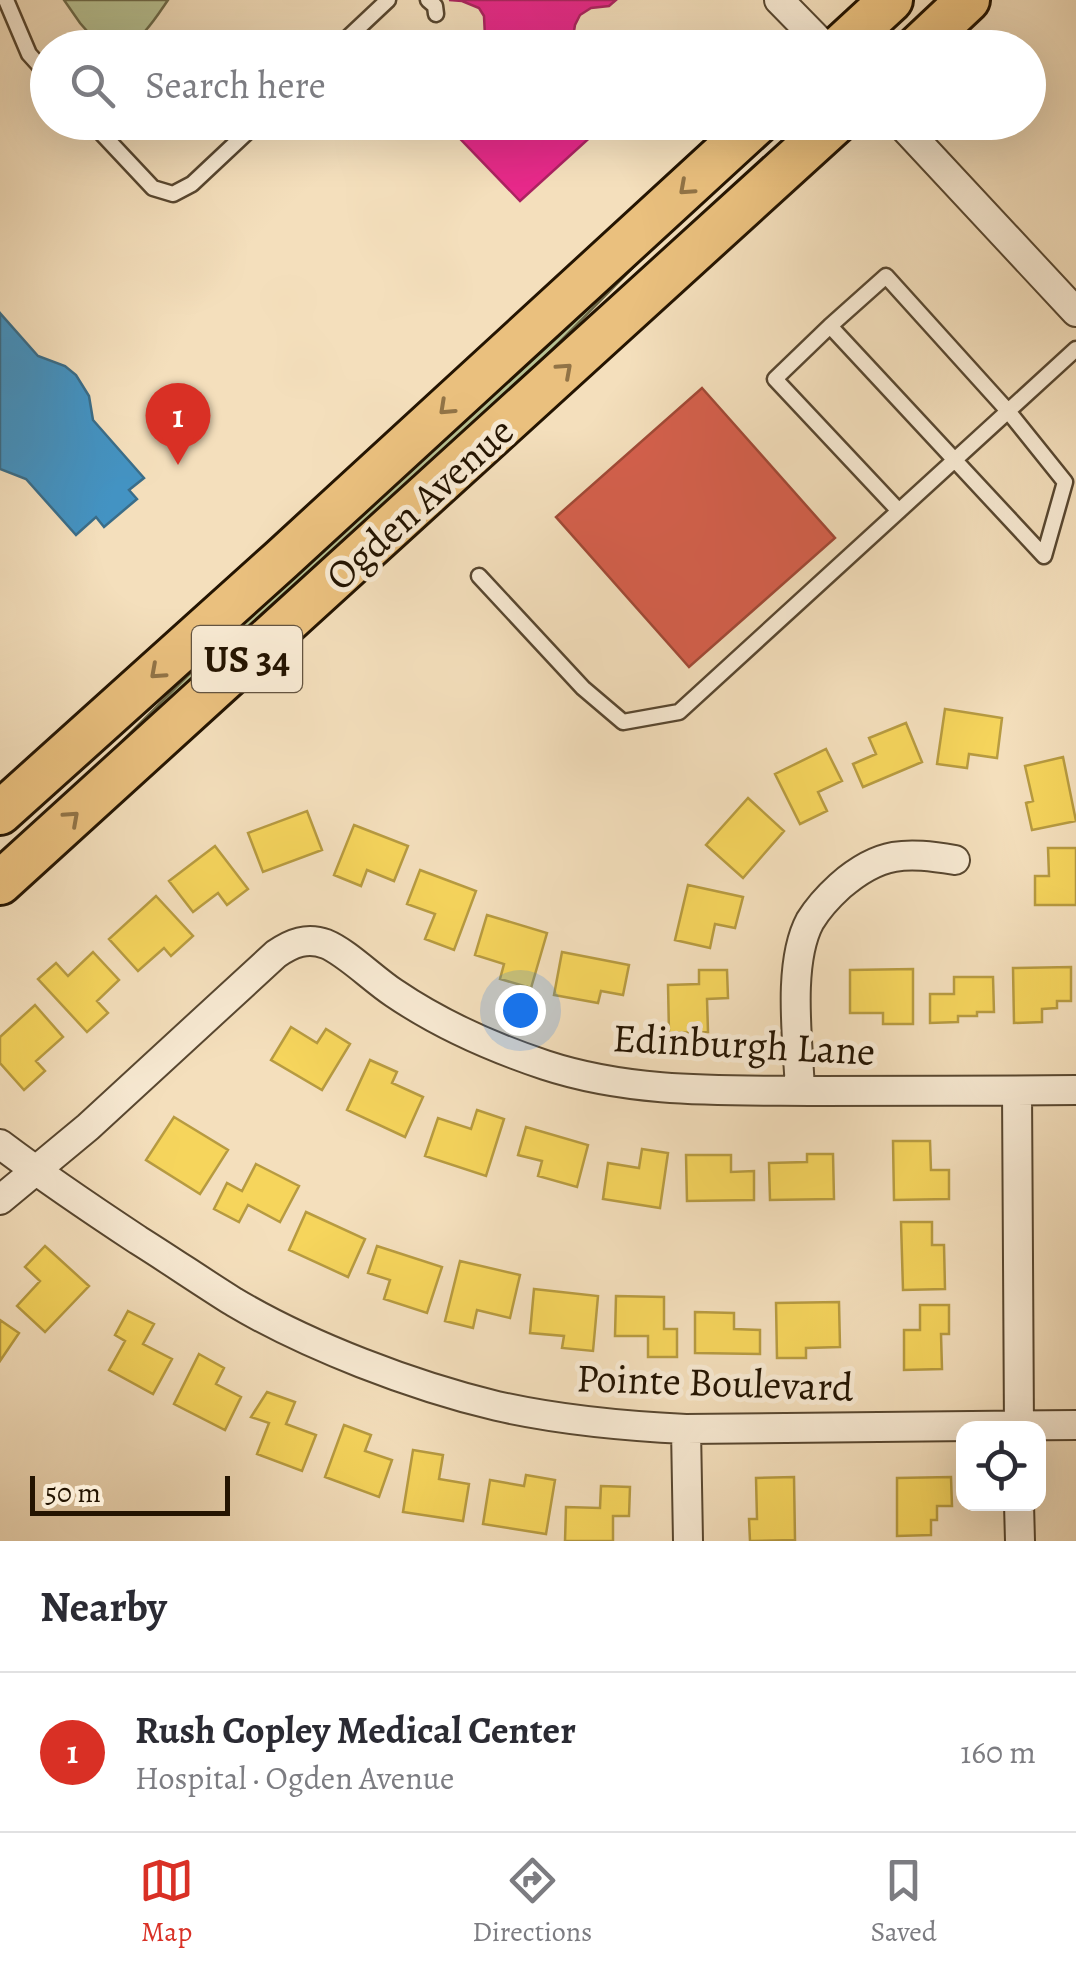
<!DOCTYPE html>
<meta charset="utf-8">
<style>
:root{--surface:#fff;--page:#f7f7f7;--text:#2b2b33;--muted:#7c7c81;--line:#e1e1e2;--accent:#d93025}
body{margin:0;font-family:Alegreya,serif;background:var(--page);color:var(--text)}
.controls{position:absolute;right:30px;bottom:30px;display:grid;overflow:hidden;border-radius:20px;box-shadow:0 10px 40px #0002}
.controls button{width:90px;height:90px;display:grid;place-items:center;padding:0;border:0;border-bottom:2px solid var(--line);background:var(--surface);color:var(--text);font:50px sans-serif}
.scale{position:absolute;left:30px;bottom:25px;width:200px;box-sizing:border-box;padding-left:10px;border:5px solid #241401;border-top:0;font-size:28px;line-height:35px;white-space:nowrap;color:#241401;-webkit-text-stroke:8px #f8ead3;paint-order:stroke}
.you{position:absolute;left:520px;top:1010px;width:35px;height:35px;margin:-25px;border:8px solid #fff;border-radius:50%;background:#1a73e8;box-shadow:0 0 0 15px #1a73e833}
.badge{display:grid;place-items:center;width:65px;height:65px;border-radius:50%;background:var(--accent);color:#fff;font-size:32px;font-weight:700}
.pin{position:absolute;translate:-50% -82px;filter:drop-shadow(0 2px 5px #0008)}
.pin::after{content:'';position:absolute;top:52px;width:35px;height:30px;background:inherit;clip-path:polygon(0 0,100% 0,50% 100%)}
.list{margin:0;padding:0;list-style:none}
h2{display:flex;justify-content:space-between;align-items:center;height:130px;margin:0;padding:0 40px;font-size:42px}
h2 small{font-size:32px;font-weight:400;color:var(--muted)}
.list li{display:grid;grid-template-columns:65px 1fr auto;gap:30px;align-items:center;box-sizing:border-box;height:160px;padding:0 40px;border-top:2px solid var(--line)}
.list b{display:block;font-size:38px;white-space:nowrap}
.list p{margin:0;font-size:32px;white-space:nowrap;color:var(--muted)}
.list em{font-size:32px;font-style:normal;color:var(--muted)}
.icon{flex:none;width:55px;height:55px;fill:none;stroke:currentColor;stroke-width:2;stroke-linecap:round;stroke-linejoin:round}
.map{position:relative;flex:none;width:1076px;height:1541px;overflow:hidden}
.search{position:absolute;background:var(--surface);box-shadow:0 10px 40px #0002;left:30px;right:30px;top:30px;height:110px;display:flex;align-items:center;gap:25px;box-sizing:border-box;padding:0 35px;border-radius:55px;color:var(--muted);font-size:38px}
.sheet{height:290px;background:var(--surface)}
nav{display:flex;justify-content:space-around;align-items:center;box-sizing:border-box;height:140px;border-top:2px solid var(--line);background:var(--surface);font-size:28px;color:var(--muted)}
nav a{display:grid;justify-items:center;gap:5px}
nav .on{color:var(--accent)}
.map>svg:first-child{display:block}
.green{fill:#b8c293;stroke:#6e6b4a;stroke-width:2.5}
.homes{fill:#f6d55c;stroke:#b79b41;stroke-width:2.5}
.shops{fill:#d6604d;stroke:#a14936;stroke-width:2.5}
.schools{fill:#4393c3;stroke:#3a6d89;stroke-width:2.5}
.health{fill:#e7298a;stroke:#ac2361;stroke-width:2.5}
.lines{fill:none;stroke-linecap:round;stroke-linejoin:round}
.lane-casing{stroke:#584730;stroke-width:19}
.street-casing{stroke:#584730;stroke-width:32}
.primary-casing{stroke:#241401;stroke-width:48}
.lane{stroke:#f8ead3;stroke-width:14}
.street{stroke:#f8ead3;stroke-width:28}
.primary{stroke:#eac07e;stroke-width:42}
.oneway{stroke:#917346}
.labels{text-anchor:middle;stroke-width:10;stroke-linejoin:round;paint-order:stroke}
.shield{fill:#f8ead3;stroke:#645440;stroke-width:2.5}
.shield-label{font-size:38px;font-weight:bold;fill:#241401}
.street-label{font-size:40px;fill:#241401;stroke:#f8ead3}
</style>
<div class="map">
<svg width="1076" height="1541" viewBox="0 0 1076 1541">
<rect width="100%" height="100%" fill="#f4dfbc"/>
<filter id="stains"><feTurbulence type="fractalNoise" baseFrequency=".002" numOctaves="4"/><feColorMatrix values="0 0 0 0 .2 0 0 0 0 .09 0 0 0 0 .02 0 0 0 .5 -.17"/></filter>
<radialGradient id="worn" r=".72"><stop offset=".6" stop-color="#630" stop-opacity="0"/><stop offset="1" stop-color="#630" stop-opacity=".3"/></radialGradient>
<path class="green" d="M64 0H168C157 16 140 44 120 48 114 48 108 48 102 48L80 23Z
M660 240 480 423 87 776 298 566Z"/>
<path class="homes" d="M945 709 1002 718 997 758 969 754 967 768 937 764Z
M906 723 922 762 863 787 853 764 876 754 869 738Z
M826 749 842 781 818 792 827 811 800 824 775 774Z
M1063 757 1076 821 1032 830 1026 803 1033 801 1025 766Z
M748 798 784 831 743 878 706 845Z
M307 811 322 850 263 872 248 833Z
M354 825 408 846 394 881 367 870 361 886 334 875Z
M215 846 248 889 227 905 218 893 193 912 169 881Z
M1048 848H1076V905H1035V876H1049Z
M420 870 476 891 454 950 425 939 435 914 407 904Z
M688 885 743 897 735 928 715 924 710 948 675 940Z
M156 896 193 936 171 956 164 948 138 971 109 939Z
M487 915 547 933 531 988 500 979 504 964 475 955Z
M93 952 119 980 97 1001 108 1013 87 1032 38 979 56 963 68 976Z
M562 952 629 965 623 995 601 991 598 1003 554 995Z
M1071 967V1001H1057V1008L1042 1009V1022L1014 1023 1013 968Z
M913 969V1024H883V1013H850V970Z
M699 970H727L728 998 707 999 708 1032 669 1033 668 985 699 984Z
M954 977H993L994 1012H977V1016H958V1022L930 1023V994H954Z
M35 1005 63 1037 36 1061 45 1071 24 1090 0 1063V1037Z
M291 1027 317 1043 326 1029 350 1044 322 1090 271 1060Z
M370 1060 397 1072 392 1083 423 1097 405 1137 347 1110Z
M477 1110 504 1119 486 1176 425 1156 438 1118 471 1129Z
M174 1117 228 1150 200 1194 146 1160Z
M526 1127 588 1145 577 1187 538 1176 542 1161 518 1155Z
M893 1141H930L931 1170H949V1199L894 1200Z
M642 1149 668 1153 660 1208 603 1199 608 1163 639 1168Z
M807 1154H833L834 1199 770 1200 769 1163 807 1162Z
M686 1155H731V1172L754 1171V1200L687 1201Z
M256 1164 299 1186 280 1222 248 1205 239 1222 214 1209 227 1183 242 1191Z
M306 1212 365 1239 348 1277 289 1250Z
M901 1222H932V1245H944L945 1289 903 1290Z
M45 1246 89 1286 45 1332 17 1306 40 1281 25 1267Z
M377 1246 442 1267 427 1313 384 1299 390 1280 368 1273Z
M460 1261 520 1275 510 1318 477 1310 473 1328 445 1321Z
M534 1289 598 1296 593 1351 562 1348 564 1336 530 1333Z
M616 1296 664 1297V1329H677V1357H648V1336H615Z
M839 1302 840 1347 806 1348V1358H777L776 1303Z
M920 1305H949V1334H941L942 1369 904 1370V1330H920Z
M128 1311 154 1324 143 1344 172 1359 153 1394 109 1370 125 1341 115 1335Z
M695 1312 734 1313V1329L760 1330V1354L695 1353Z
M0 1320 19 1333 0 1361Z
M199 1354 224 1368 216 1384 241 1397 225 1430 174 1404Z
M267 1392 295 1402 286 1424 316 1435 302 1471 257 1454 269 1423 251 1417Z
M344 1425 371 1435 365 1451 392 1460 379 1497 325 1477Z
M413 1450 443 1455 439 1479 469 1484 463 1521 403 1512Z
M526 1475 555 1480 546 1534 483 1524 490 1480 524 1486Z
M794 1477 795 1540 750 1541 749 1519H757L756 1478Z
M951 1477 952 1506H937V1520H931V1535L897 1536V1478Z
M601 1486 630 1487 629 1516H613V1541H565L566 1507 600 1508Z"/>
<path class="shops" d="M702 388 835 538 689 667 556 517Z"/>
<path class="schools" d="M0 313 38 356 65 366 76 375 89 396 93 420 144 478 129 490 137 499 104 527 96 517 76 535 26 479 0 469Z"/>
<path class="health" d="M449 0H616L609 6 591 8 580 15 575 25 573 37 576 48H479L485 37 484 16 479 8 462 1Z
M444 122H607L520 201Z"/>
<g class="lines">
<g class="lane-casing">
<path id="lane" d="M6 0 29 54 48 75
M428 0 435 6 436 14
M337 48 388 0
M434 48V45
M91 122 153 188 173 194 192 184 258 122
M830 326 886 276 1008 411 1065 482 1044 556 830 326 775 379 899 511
M479 576 583 688 623 722 679 712 1076 349"/>
</g>
<g class="street-casing">
<path id="street" d="M779 0 826 48
M899 122 1076 312
M800 1090C798 1042 787 964 810 921 818 908 829 896 840 886 880 851 906 852 955 860
M1017 1091 1019 1428
M0 1144C45 1178 91 1209 138 1240 170 1260 202 1282 234 1302 308 1346 413 1386 497 1406 559 1420 623 1426 686 1429L1076 1425
M0 1200 88 1127 276 954C292 943 307 937 326 944 346 952 374 980 394 993 441 1025 491 1047 545 1065 633 1094 725 1090 817 1091 903 1091 990 1091 1076 1090
M686 1429 688 1541
M1019 1504 1020 1541"/>
</g>
<g class="primary-casing">
<path id="primary" d="M839 48 891 0
M917 48 968 0
M0 813 281 560 758 122
M0 883 836 122"/>
</g>
<use href="#lane" class="lane"/>
<use href="#street" class="street"/>
<use href="#primary" class="primary"/>
</g>
<defs><path id="oneway-chevron" d="M-2-3.5L2.5 0L-2 3.5" fill="none" stroke-width="1.6" stroke-linecap="round" stroke-linejoin="round" transform="scale(2.5)"/></defs>
<g class="oneway">
<use href="#oneway-chevron" transform="translate(686 188) rotate(138)"/>
<use href="#oneway-chevron" transform="translate(565 370) rotate(-42)"/>
<use href="#oneway-chevron" transform="translate(446 408) rotate(137)"/>
<use href="#oneway-chevron" transform="translate(157 672) rotate(138)"/>
<use href="#oneway-chevron" transform="translate(72 818) rotate(-42)"/>
</g>
<g class="labels">
<rect class="shield" x="192" y="626" width="110" height="66" rx="8"/>
<g class="shield-label">
<text x="247" y="672">US 34</text>
</g>
<g class="street-label">
<text transform="translate(419 503) rotate(-42)" y="14">Ogden Avenue</text>
<text transform="translate(744 1044) rotate(3)" y="14">Edinburgh Lane</text>
<text transform="translate(715 1382) rotate(2)" y="14">Pointe Boulevard</text>
</g>
</g>
<rect width="100%" height="100%" filter="url(#stains)"/>
<rect width="100%" height="100%" fill="url(#worn)"/>
</svg>
<div class="controls">
<button><svg class="icon" aria-label="locate" viewBox="0 0 24 24"><circle cx="12" cy="12" r="6"/><path d="M12 2v4M12 18v4M2 12h4M18 12h4"/></svg></button>
</div>
<div class="scale">50 m</div>
<div class="you"></div>
<div class="pin badge" style="left:178px;top:465px">1</div>
<div class="search"><svg class="icon" aria-label="search" viewBox="0 0 24 24"><circle cx="10" cy="10" r="6"/><path d="M15 15l6 6"/></svg>Search here</div>
</div>
<section class="sheet">
<h2>Nearby<small></small></h2>
<ul class="list">
<li><span class="badge">1</span><div><b>Rush Copley Medical Center</b><p>Hospital · Ogden Avenue</p></div><em>160 m</em></li>
</ul>
</section>
<nav>
<a class="on"><svg class="icon" aria-label="map" viewBox="0 0 24 24"><path d="M3 6l6-2 6 2 6-2v14l-6 2-6-2-6 2zM9 4v14M15 6v14"/></svg>Map</a>
<a><svg class="icon" aria-label="directions" viewBox="0 0 24 24"><path d="M12 3l9 9-9 9-9-9zM9 14v-3h6M13 9l2 2-2 2"/></svg>Directions</a>
<a><svg class="icon" aria-label="saved" viewBox="0 0 24 24"><path d="M7 4h10v16l-5-4-5 4z"/></svg>Saved</a>
</nav>
